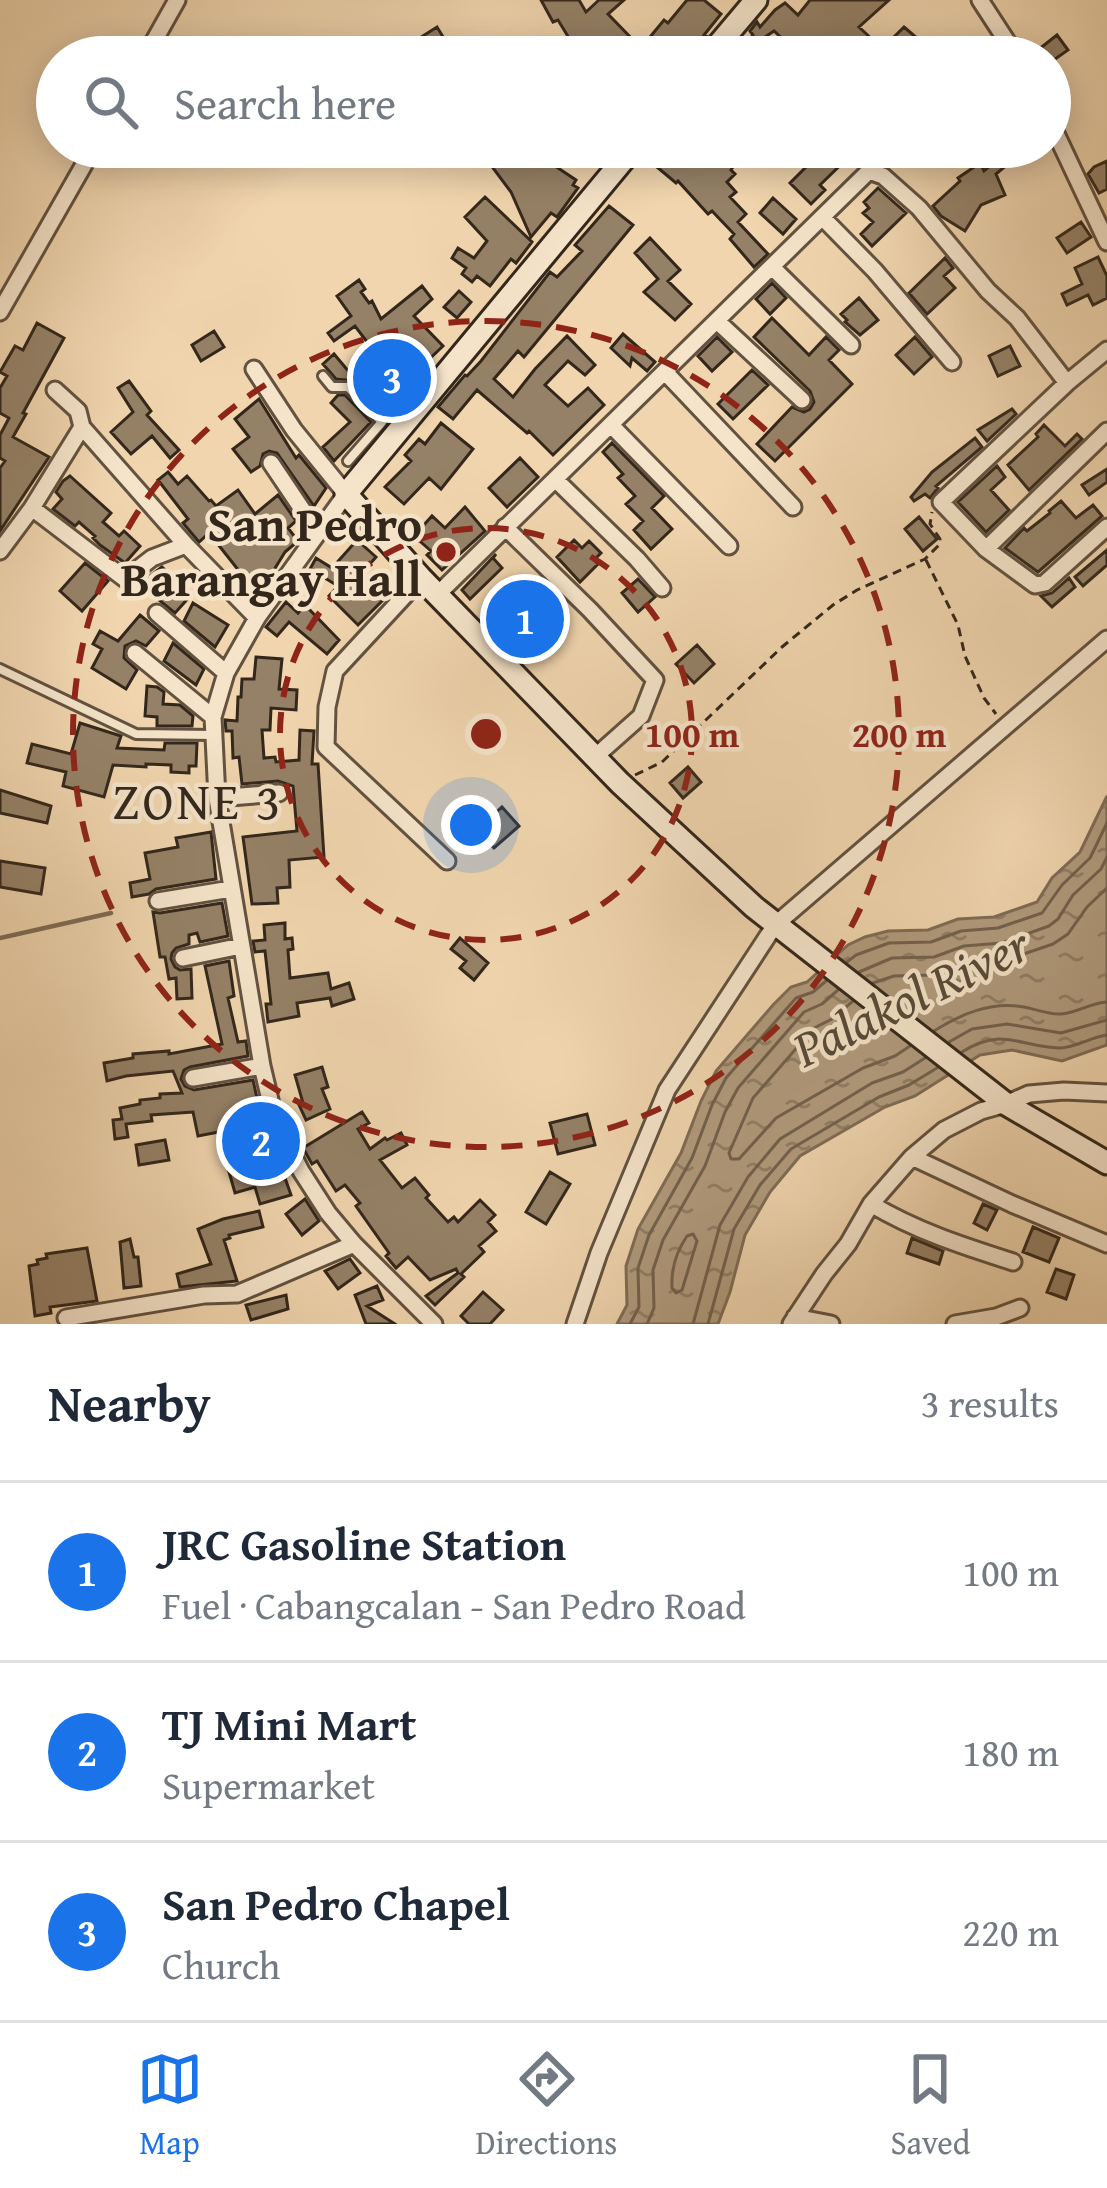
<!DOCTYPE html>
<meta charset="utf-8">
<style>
:root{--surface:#fff;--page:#f6f6f7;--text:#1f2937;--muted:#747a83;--line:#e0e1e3;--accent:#1a73e8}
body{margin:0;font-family:"Gentium Book Plus",serif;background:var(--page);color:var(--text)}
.you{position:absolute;left:471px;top:825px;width:42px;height:42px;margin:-30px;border:9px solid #fff;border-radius:50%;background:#1a73e8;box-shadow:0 0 0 18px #1a73e833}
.badge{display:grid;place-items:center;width:78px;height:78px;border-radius:50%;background:var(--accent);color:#fff;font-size:39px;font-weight:700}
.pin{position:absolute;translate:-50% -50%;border:6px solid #fff;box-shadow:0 3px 12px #0006}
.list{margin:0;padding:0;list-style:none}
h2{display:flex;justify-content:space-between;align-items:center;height:156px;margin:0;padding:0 48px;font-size:51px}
h2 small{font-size:39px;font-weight:400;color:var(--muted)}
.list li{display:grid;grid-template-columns:78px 1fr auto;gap:36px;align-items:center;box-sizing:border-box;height:180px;padding:0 48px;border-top:3px solid var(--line)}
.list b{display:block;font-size:45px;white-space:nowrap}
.list p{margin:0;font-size:39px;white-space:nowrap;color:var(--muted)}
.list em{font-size:39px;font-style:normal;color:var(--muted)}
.icon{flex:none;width:66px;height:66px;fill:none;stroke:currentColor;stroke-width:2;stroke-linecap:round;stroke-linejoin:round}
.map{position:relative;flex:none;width:1107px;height:1324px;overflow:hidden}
.search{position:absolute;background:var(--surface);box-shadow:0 6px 30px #0003;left:36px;right:36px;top:36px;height:132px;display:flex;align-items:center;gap:30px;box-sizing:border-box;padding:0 42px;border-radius:66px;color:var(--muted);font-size:45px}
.sheet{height:696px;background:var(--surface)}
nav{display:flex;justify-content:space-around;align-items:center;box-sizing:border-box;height:168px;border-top:3px solid var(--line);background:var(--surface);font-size:33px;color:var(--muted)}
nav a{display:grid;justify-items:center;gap:6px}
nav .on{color:var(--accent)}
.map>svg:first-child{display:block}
.water{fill:url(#water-ripples);stroke:#7e6c55;stroke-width:3}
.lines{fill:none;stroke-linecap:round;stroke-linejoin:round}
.shore{stroke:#72604c;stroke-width:3}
.stream{stroke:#7e6c55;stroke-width:4.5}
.building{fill:#958167;stroke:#33271b;stroke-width:3}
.lane-casing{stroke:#625240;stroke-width:14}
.street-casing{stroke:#625240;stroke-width:21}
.secondary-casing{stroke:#33271b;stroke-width:27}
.path{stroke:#33271b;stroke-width:3;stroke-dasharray:9 6;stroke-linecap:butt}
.lane{stroke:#f5e4ca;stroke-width:8}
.street{stroke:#f5e4ca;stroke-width:15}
.secondary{stroke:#f5e4ca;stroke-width:21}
.ring{fill:none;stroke:#8f2418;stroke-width:6;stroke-dasharray:21 15}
.poi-dot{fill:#8f2418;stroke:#f5e4ca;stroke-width:4.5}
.labels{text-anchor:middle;stroke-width:9;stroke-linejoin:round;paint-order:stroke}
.poi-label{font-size:48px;font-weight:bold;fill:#33271b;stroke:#f5e4ca;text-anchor:end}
.neighbourhood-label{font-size:51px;letter-spacing:3px;fill:#33271b;stroke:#f5e4ca}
.water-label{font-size:51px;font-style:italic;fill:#584a38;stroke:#f5e4ca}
.centre{fill:#8f2418;stroke:#f5e4ca;stroke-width:6}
.ring-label{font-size:36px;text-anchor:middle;font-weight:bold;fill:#8f2418;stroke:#f5e4ca;stroke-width:9;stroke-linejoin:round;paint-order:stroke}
</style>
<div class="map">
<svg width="1107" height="1324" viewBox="0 0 1107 1324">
<defs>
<pattern id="water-ripples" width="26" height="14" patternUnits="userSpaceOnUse" patternTransform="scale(3)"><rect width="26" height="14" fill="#b09a7c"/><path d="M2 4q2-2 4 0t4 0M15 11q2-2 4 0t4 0" fill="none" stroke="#907e65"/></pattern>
</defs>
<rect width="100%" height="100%" fill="#f0d5ae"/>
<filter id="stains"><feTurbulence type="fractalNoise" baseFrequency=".00167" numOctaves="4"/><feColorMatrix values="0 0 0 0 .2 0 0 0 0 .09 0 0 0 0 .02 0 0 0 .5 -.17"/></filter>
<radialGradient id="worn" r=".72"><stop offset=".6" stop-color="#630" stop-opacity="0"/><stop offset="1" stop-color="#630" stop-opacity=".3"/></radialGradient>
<path class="water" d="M1107 796V1045L1062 1061 1012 1050 980 1055 915 1096 885 1107 800 1156 770 1192 745 1235 730 1292 718 1324H617L627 1305 626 1266 638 1229 681 1153 701 1101 716 1071 773 1005 791 987 807 982 848 945 865 937 888 931 928 930 958 919 994 917 1037 902 1052 878 1080 852Z"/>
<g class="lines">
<path class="shore" d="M847 962 856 955 889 943 931 942 961 931 998 928 1042 913 1062 885 1090 858 1107 823
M859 972 892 958 934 957 964 946 1002 943 1049 926 1058 919 1073 895 1101 869 1107 857
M873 983 894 976 934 975 968 964 1003 961 1053 944 1068 934 1087 907 1107 888
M853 1001 832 1019 814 1028 753 1098 729 1153 731 1159H739L776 1118 863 1068 895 1056 910 1046
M934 1031C961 1014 991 1001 1024 1007 1035 1009 1050 1015 1061 1014 1077 1013 1090 1003 1107 1002
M949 1042 972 1029 1007 1024 1061 1033 1107 1020
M962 1052C1002 1026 1020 1047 1059 1048 1075 1048 1091 1037 1107 1035
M693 1234 697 1241 682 1290 676 1293 672 1288C671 1269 676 1252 687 1236Z
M630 1324 639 1307 638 1268 649 1235 692 1158 712 1105 726 1078 796 998 813 992 826 981
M647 1324 654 1308 653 1270 663 1240 705 1166 725 1112 738 1088 804 1012 822 1004 838 990
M693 1324 720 1225 748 1177 780 1139 872 1083 903 1072 925 1058
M708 1324 734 1229 760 1185 791 1149 879 1097 909 1085 937 1068"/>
<path class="stream" d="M0 938 111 913"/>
</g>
<path class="building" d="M541 0H579L586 12 599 0H624L608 14 637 44 625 57 616 51 607 57H549L572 43 558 20 553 22Z
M687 0H704L721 14 704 35 706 36 696 48 693 57H677L650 37 664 20 668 23Z
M810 0H889L859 27 875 42 861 57H856L840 41 825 57H807L794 44 791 47 774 31 744 51 742 48 753 35 750 31 757 22 760 27 775 10 785 3 798 15Z
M437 27 448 45 425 57 415 41Z
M904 27 932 51 927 57H911L891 40Z
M1057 35 1068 50 1051 62 1050 57H1029Z
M485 147H502L514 159 533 147H563L546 160 576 180 573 185 578 188 557 217 551 213 531 237 511 192 490 164 493 161Z
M574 147H613L580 161Z
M650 147H745L731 170 735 174 727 182 736 192 730 197 746 214 738 222 768 254 754 267 730 239 734 234 712 211 708 214 678 181 676 183 645 157Z
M813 147H859L820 185 825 190 811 204 790 183 806 167 799 160Z
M1009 150 1015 158 996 174 1005 195 981 205 965 231 941 216 933 206 960 181 958 178 980 163 984 171Z
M1107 161V189L1099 193 1088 174 1094 167Z
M878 188 906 213 872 246 861 234 873 222 863 213 869 208 864 202Z
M485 197 532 242 516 263 511 259 490 286 477 276 472 282 462 274 466 268 452 258 458 248 474 258 487 241 465 217Z
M773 198 796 219 783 234 760 213Z
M609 206 633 225 524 357 518 351 494 379 513 397 535 369 567 336 595 365 585 375 568 361 545 385 568 406 588 388 604 405 553 455 529 431 527 433 477 390 453 419 438 407 465 375 467 376 481 361 550 272 557 277 582 251 575 245Z
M1081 222 1091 237 1067 253 1057 238Z
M650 238 680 270 668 281 691 304 675 320 644 292 658 279 635 253Z
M1098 257 1107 276V298L1093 305 1088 295 1067 305 1062 294 1082 284 1075 268Z
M945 258 953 268 944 276 955 288 927 314 909 293Z
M359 280 365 289 361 292 369 303 372 301 381 319 422 286 432 299 414 316 443 346 418 370 425 376 405 399 396 410 393 407 386 414 353 381 336 379 323 364 334 354 355 379 377 355 355 326 334 341 328 333 351 316 337 296Z
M772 283 786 298 770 314 756 299Z
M459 291 471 302 457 318 444 307Z
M859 298 878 320 860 335 845 322 847 320 841 314Z
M772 318 809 355 826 337 839 350 829 360 852 384 775 461 757 444 792 407 804 412 810 409 814 402 810 391 754 337Z
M37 323 64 338 23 413 26 414 13 437 49 457 0 531V468L5 461 0 458V435L9 418 0 413V388L7 376 0 372 15 346 23 350Z
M214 331 224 347 201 361 192 345Z
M623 334 655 362 647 371 632 358 630 366 611 348Z
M717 337 732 352 712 371 698 356Z
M915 337 932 357 914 374 896 355Z
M1010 346 1020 366 998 376 989 356Z
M752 370 768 385 733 419 718 404Z
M129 381 151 411 147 415 179 450 170 458 152 436 131 454 111 432 133 412 118 388Z
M338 395H345L371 422 334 461 323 447 350 422 331 403Z
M259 399 296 458 299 455 326 488 314 506 277 453 269 451 263 454 260 466 251 472 233 449 249 437 235 419Z
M1012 409 1016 414 987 441 978 430Z
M441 423 473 449 441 489 429 478 404 504 385 487 411 461 405 455 419 439 425 444Z
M1044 425 1065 446 1077 434 1082 439 1029 490 1008 465 1038 437 1036 434Z
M975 438 982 447 936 486 938 488 930 498 925 494 914 501 911 497 932 472Z
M612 443 664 496 652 508 672 529 651 549 634 530 643 521 626 504 635 496 618 478 623 474 603 452Z
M520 458 538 477 507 507 489 488Z
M997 466 1005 477 991 490 1009 510 986 532 958 502Z
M1107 469V482L1089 495 1082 485Z
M168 472 178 484 187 476 209 501 211 500 216 506 238 490 255 514 278 495 296 521 288 528 298 541 285 552 261 591 251 586 209 533 199 542 183 523 188 519 158 480Z
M70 476 111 513 103 522 119 536 124 531 140 546 125 563 100 545 93 538 95 536 79 522 75 526 53 509 62 499 56 492 63 481Z
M1061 501 1076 518 1093 505 1102 516 1038 572 1005 548 1024 528 1027 531 1050 513 1049 511Z
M465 507 485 531 442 570 427 555 431 551 414 536 432 516 445 528Z
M919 517 937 539 923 551 905 529Z
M357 540 376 557 360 575 384 599 358 625 329 596 338 586 310 569 316 558 332 568Z
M574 540 582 548 589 541 601 553 594 560 598 564 580 582 557 557Z
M1107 550V565L1083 586 1075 577Z
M496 554 493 558 502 568 470 599 462 590Z
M85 563 108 581 82 611 60 591Z
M162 567 192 594 175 613 139 584Z
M1069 578 1075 587 1052 607 1041 596 1052 593Z
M638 579 655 597 638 612 622 593Z
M286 602 298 613 305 605 339 640 327 654 289 622 277 636 266 627Z
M193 603 228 625 215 647 184 621Z
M528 603 542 616 523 636 509 623Z
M140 615 159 631 146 646 136 641 125 646 124 658 137 670 126 689 92 668 102 649 93 644 100 631 118 641Z
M173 643 204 669 196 685 164 661Z
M697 645 714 664 694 683 676 664Z
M256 657 282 659 279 689 297 690 296 710 271 708 270 730H262L264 758 275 757 276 762 299 760 300 730 314 731 312 764H318L324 857 289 860 290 887 277 888 278 903 252 904 243 837 297 831 293 786 278 781 242 784 239 757 233 758 232 731H226L225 720 237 721 238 697H241L242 679H254Z
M147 686 157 687 164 692 163 704 180 705 193 716 192 726H157V717L145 716Z
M80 723 121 736 117 748 164 750 165 743H197L196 766H189V773L171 772V765L146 764V767L113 765 104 797 63 786 66 772 27 763 32 744 71 754Z
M688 767 701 782 683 798 670 783Z
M0 790 51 806 47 823 0 813Z
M502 807 519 826 494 848 477 830Z
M211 832 216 879 156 889 149 894 132 897 130 883 150 879 145 853 178 847 176 838Z
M0 861 45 868 41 894 0 887Z
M222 903 228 936 200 942 197 933 189 935V944L176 948 172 953 171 959 175 967 180 970 191 969 192 998 177 999 176 978 169 979 165 957H160L153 912 160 913Z
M285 923V939L292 938 293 949 288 950 290 978 328 973 331 989 349 983 354 999 332 1006 330 998 297 1003 299 1016 268 1022 266 1004H271L265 951 255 952 253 941 265 940 264 925Z
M460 938 488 963 474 980 460 968 466 961 451 949Z
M229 961 234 996 228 998 238 1042 246 1041 248 1056 190 1067 184 1070 181 1079 185 1086 194 1090 253 1080 258 1103 251 1105 257 1130 266 1128 276 1148 265 1151 274 1182 285 1178 291 1195 260 1204 255 1187 235 1193 227 1165 247 1159 241 1131 230 1134 229 1130 198 1136 193 1112 151 1115 152 1121 126 1124 128 1137 115 1139 113 1120 122 1119 120 1108 140 1104V1100L160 1098V1094L182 1093 173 1071 126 1076 107 1081 104 1063 133 1058V1054L169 1051V1054L222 1044 205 966Z
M322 1067 328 1087 322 1089 330 1109 306 1120 299 1105 303 1103 295 1075Z
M362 1112 369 1123 358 1129 370 1149 385 1138 387 1140 401 1133 407 1145 380 1160 402 1188 415 1178 429 1195 426 1198 448 1222 454 1217 458 1222 480 1200 495 1215 488 1222 496 1231 479 1246 484 1252 461 1274 464 1277 435 1305 426 1296 458 1273 456 1269 430 1280 408 1257 396 1268 386 1256 389 1253 356 1206 360 1203 345 1185 336 1191 317 1161 312 1164 303 1148Z
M587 1114 595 1145 558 1154 550 1123Z
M165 1140 169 1160 139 1165 136 1145Z
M550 1172 570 1184 546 1224 526 1212Z
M305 1199 319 1221 302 1235 286 1214Z
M983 1204 997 1210 987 1230 974 1223Z
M259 1211 263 1227 229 1235 230 1238 224 1240 237 1281 180 1287 177 1274 211 1264 198 1229 223 1219Z
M1033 1227 1059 1238 1049 1262 1023 1252Z
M912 1238 943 1251 939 1264 907 1253Z
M130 1239 134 1257H138L141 1286 124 1288 120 1242Z
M87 1248 97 1301 50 1307 51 1313 35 1316 29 1266 38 1264 37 1260 47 1258 46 1254Z
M350 1259 360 1273 338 1289 325 1271Z
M1056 1269 1074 1275 1066 1299 1047 1292Z
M377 1286 383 1300 367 1306 395 1324H366L355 1295Z
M483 1292 503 1310 490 1324H469L461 1316Z
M286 1295 288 1309 251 1320 246 1305Z"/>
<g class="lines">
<g class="lane-casing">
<path id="lane" d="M323 376 332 387H348L382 422 348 461
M0 669 136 734 213 735"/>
</g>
<g class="street-casing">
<path id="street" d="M980 0 1017 57
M145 57 177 0
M1050 121 1107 242
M822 217 875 271 952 362
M772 267 851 345
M0 312 94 147
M717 321 802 400
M1107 350 1067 383 941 502 986 549 1035 585 1045 583 1107 527
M254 369 294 430 346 494 257 618 226 673 213 717 217 798 262 1066 274 1117 301 1171 328 1213 354 1244 434 1324
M665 372 793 507
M55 390 78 411 82 427 186 545 257 618
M612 426 729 546
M271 463 318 533
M555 479 637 559 662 588
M32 508 125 579 152 558 186 545
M505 527 590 610 655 680 641 716 596 756
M986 549 1107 431
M0 551 32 508 82 427
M421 578 335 671 327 707 326 747 447 861
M437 595 869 171 883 176 919 208 988 291 1017 318 1067 383
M157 613 226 673
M135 653 213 717
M217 798 279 793
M158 901 231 889
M183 958 241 946
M193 1078 262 1066
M912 1157 1012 1204 1107 1244
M871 1204C916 1231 963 1246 1013 1262
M795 1317 831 1324
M66 1318 204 1295 237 1294 354 1244
M575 1324 599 1253 667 1090 775 925 1107 639
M791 1324 824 1274 848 1244 871 1204 912 1157 944 1130 981 1111 1006 1104 1029 1094 1064 1091 1107 1093
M955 1324 996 1317 1020 1308"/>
</g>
<g class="secondary-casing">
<path id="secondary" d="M708 57 756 0
M634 147 346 494 421 578 620 783 754 907 1006 1104 1107 1163"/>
</g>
<path class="path" d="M926 560 958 625 965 656 984 698 996 714
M635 775 662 762 782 647 833 605 857 590 925 559 939 545 940 539 930 524 932 512"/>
<use href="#lane" class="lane"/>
<use href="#street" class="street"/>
<use href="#secondary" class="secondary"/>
</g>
<g class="ring">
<circle cx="486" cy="734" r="206"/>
<circle cx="486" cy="734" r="413"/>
</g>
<circle class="poi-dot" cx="446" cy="552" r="12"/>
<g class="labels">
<g class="poi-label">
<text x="422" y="541">San Pedro<tspan x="422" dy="55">Barangay Hall</tspan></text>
</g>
<g class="neighbourhood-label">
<text x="198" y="819">ZONE 3</text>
</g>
<g class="water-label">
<text transform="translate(911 996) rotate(-26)" y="18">Palakol River</text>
</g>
</g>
<circle cx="486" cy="734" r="18" class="centre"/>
<g class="ring-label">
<text x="692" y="747">100 m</text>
<text x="899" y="747">200 m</text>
</g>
<rect width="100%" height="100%" filter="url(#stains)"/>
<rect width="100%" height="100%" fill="url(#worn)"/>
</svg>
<div class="you"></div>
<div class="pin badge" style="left:525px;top:619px">1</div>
<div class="pin badge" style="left:261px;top:1141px">2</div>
<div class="pin badge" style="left:392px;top:378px">3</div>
<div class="search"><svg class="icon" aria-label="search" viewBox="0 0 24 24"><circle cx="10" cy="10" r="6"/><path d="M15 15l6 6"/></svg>Search here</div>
</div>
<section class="sheet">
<h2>Nearby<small>3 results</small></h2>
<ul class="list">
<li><span class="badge">1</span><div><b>JRC Gasoline Station</b><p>Fuel · Cabangcalan - San Pedro Road</p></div><em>100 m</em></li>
<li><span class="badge">2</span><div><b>TJ Mini Mart</b><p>Supermarket</p></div><em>180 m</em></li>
<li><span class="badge">3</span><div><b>San Pedro Chapel</b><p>Church</p></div><em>220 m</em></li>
</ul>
</section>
<nav>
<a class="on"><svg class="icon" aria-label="map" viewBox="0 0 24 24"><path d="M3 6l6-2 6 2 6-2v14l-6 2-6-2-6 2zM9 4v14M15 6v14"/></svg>Map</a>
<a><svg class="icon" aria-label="directions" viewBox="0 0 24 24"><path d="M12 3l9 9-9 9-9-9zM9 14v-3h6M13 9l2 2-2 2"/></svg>Directions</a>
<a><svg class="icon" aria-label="saved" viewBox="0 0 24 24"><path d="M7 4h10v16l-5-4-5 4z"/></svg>Saved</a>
</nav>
